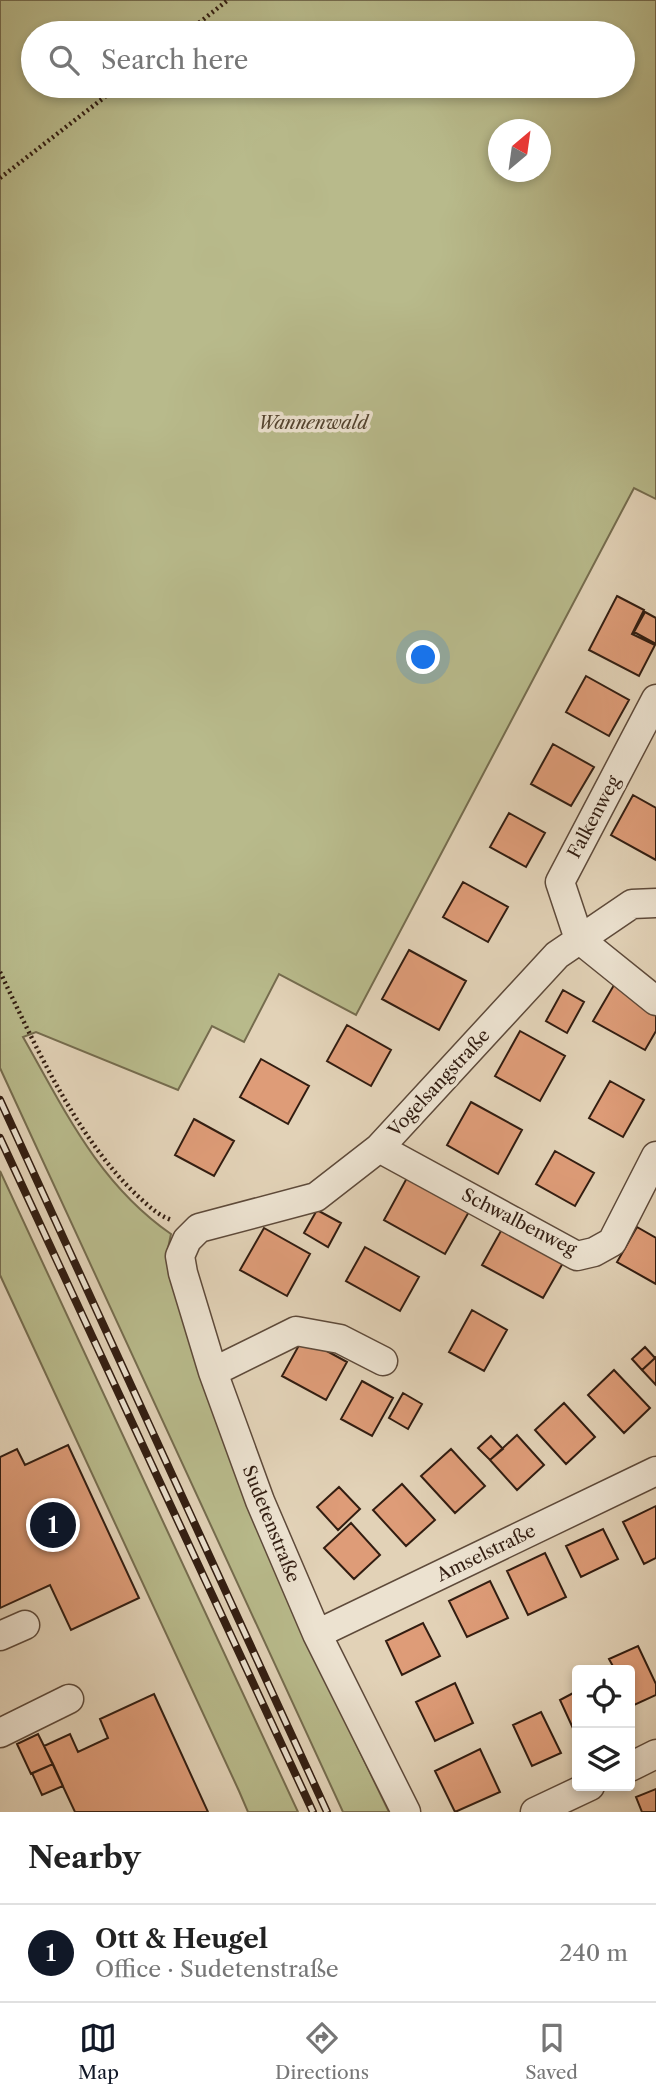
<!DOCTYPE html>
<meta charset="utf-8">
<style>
:root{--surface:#fff;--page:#f6f6f6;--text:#222;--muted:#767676;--line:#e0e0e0;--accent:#111827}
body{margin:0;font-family:"Libre Caslon Text",serif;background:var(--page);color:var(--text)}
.controls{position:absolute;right:21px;bottom:21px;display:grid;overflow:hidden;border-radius:7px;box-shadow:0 4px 10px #0003}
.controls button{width:63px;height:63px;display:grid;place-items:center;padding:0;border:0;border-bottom:2px solid var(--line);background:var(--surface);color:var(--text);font:35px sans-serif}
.compass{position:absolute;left:488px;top:119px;width:63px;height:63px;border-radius:50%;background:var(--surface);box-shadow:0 4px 10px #0003;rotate:29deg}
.you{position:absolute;left:424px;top:658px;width:24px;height:24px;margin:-18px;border:5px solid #fff;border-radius:50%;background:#1a73e8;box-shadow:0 0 0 10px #1a73e833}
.badge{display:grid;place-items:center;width:46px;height:46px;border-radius:50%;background:var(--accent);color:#fff;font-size:23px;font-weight:700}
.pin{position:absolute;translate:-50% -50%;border:4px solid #fff;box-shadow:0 2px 7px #0006}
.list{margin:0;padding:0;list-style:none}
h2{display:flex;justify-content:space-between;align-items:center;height:91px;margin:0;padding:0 28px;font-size:30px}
h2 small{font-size:23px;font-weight:400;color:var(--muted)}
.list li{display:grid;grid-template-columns:46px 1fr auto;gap:21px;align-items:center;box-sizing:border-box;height:98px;padding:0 28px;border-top:2px solid var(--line)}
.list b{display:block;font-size:26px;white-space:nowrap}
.list p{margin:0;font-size:23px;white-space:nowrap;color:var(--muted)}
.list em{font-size:23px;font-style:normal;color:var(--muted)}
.icon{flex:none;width:38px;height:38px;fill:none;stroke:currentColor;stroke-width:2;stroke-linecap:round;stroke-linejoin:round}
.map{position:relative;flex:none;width:656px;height:1812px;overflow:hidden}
.search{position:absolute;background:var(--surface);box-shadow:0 4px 10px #0003;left:21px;right:21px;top:21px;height:77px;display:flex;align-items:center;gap:18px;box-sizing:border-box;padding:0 24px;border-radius:38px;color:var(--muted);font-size:26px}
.sheet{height:189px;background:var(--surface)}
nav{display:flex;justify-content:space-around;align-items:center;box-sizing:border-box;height:98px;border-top:2px solid var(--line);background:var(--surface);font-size:19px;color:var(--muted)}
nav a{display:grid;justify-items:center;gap:4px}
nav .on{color:var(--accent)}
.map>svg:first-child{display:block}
.green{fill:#b8ba8b;stroke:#756c4e;stroke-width:2;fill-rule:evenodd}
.building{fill:#de9c78;stroke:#321d11;stroke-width:2}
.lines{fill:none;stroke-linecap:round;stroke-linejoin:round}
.minor-casing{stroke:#5e4a3a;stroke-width:31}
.path{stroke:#321d11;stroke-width:4.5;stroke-dasharray:2 3.5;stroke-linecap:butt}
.minor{stroke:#ece2d0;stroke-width:28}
.rail-casing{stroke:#321d11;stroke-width:8}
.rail{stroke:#ece2d0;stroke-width:5;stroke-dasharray:16;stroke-linecap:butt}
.labels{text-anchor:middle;stroke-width:7;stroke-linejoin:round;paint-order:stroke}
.park-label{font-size:18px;font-style:italic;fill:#544430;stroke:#ece2d0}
.street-label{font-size:18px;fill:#321d11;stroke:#ece2d0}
</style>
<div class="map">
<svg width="656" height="1812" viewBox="0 0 656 1812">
<rect width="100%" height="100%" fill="#e2d2b7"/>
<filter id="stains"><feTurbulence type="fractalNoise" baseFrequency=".00286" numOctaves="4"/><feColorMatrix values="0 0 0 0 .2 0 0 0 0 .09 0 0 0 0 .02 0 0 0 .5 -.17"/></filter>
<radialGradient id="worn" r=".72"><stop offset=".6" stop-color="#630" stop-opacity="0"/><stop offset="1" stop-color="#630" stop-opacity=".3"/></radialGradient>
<path class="green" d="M0 0H656V499L634 488 356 1015 279 974 244 1042 212 1026 178 1090 36 1032 23 1037C65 1111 99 1184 171 1234L167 1253 169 1275 201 1374 306 1640 389 1812H343L0 1068ZM33 33H623V86H33ZM498 130H540V172H498Z
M0 1171 298 1812H248L239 1791 0 1275Z"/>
<path class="building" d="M617 596 644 610 632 634 655 645 639 676 589 650Z
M645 612 656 618V644L634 632Z
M586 676 629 700 609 736 566 712Z
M553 744 594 767 571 806 531 784Z
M633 795 656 808V860L611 835Z
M509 813 545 833 526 867 490 847Z
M463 882 508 907 488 942 443 917Z
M409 950 466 981 439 1030 382 999Z
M614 985 656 1008V1031L645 1050 593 1021Z
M563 990 584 1002 567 1033 546 1021Z
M347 1025 391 1050 371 1086 327 1061Z
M520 1031 565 1056 540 1101 495 1076Z
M261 1059 309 1086 288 1124 240 1097Z
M610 1081 644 1100 623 1137 589 1118Z
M471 1102 522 1130 498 1174 447 1145Z
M194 1119 234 1141 214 1176 175 1155Z
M555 1151 594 1173 575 1206 536 1184Z
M408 1176 470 1210 445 1254 384 1220Z
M317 1210 341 1223 328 1247 304 1233Z
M637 1227 656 1238V1284L617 1262Z
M264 1228 310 1254 287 1296 240 1270Z
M502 1229 563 1263 543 1298 482 1265Z
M365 1247 419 1277 400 1311 346 1281Z
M472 1310 507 1330 484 1371 449 1352Z
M303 1338 347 1362 326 1400 282 1376Z
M645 1347 655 1358 642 1370 632 1359Z
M656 1357V1385L642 1370Z
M614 1370 650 1408 624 1433 588 1395Z
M362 1381 393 1398 372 1436 341 1419Z
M403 1393 422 1404 408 1429 389 1418Z
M564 1403 595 1437 566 1464 535 1430Z
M517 1435 544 1465 517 1490 490 1460Z
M491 1436 503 1449 490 1460 478 1448Z
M68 1445 139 1598 71 1630 50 1585 0 1608V1457L17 1449 25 1465Z
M451 1449 485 1486 455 1513 421 1476Z
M402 1484 435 1520 406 1546 373 1510Z
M339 1487 360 1509 338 1530 317 1507Z
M656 1506V1558L644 1564 623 1522Z
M351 1523 380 1555 354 1579 324 1548Z
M603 1529 618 1559 581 1577 566 1546Z
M545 1553 566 1597 528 1615 507 1571Z
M490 1581 508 1618 467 1637 449 1601Z
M423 1623 440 1656 402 1675 386 1641Z
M638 1646 656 1684V1695L632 1706 630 1701V1670H615L609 1659Z
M455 1683 473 1723 435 1741 416 1702Z
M577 1691V1737L560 1700Z
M154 1694 208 1812H75L44 1746 70 1734 78 1752 108 1738 100 1719Z
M541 1712 561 1753 532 1766 513 1725Z
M38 1734 53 1764 31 1774 17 1744Z
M480 1749 500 1792 455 1812 435 1771Z
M53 1764 63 1786 42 1795 32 1773Z
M656 1789V1812H642L636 1797Z"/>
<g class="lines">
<g class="minor-casing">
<path id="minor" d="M656 699 560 882 579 939 656 1001
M379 1148 577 1256 594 1252 612 1242 656 1156
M213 1372 296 1331 340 1339 383 1361
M317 1634 656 1471
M0 1636 25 1625
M0 1733 69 1699
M630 1767 656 1754
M406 1812 317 1634 260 1501 213 1372 183 1273 180 1256 187 1240 199 1228 316 1197 379 1148 557 955 632 904 656 903
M535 1812 590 1786"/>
</g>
<path class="path" d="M186 33 228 0
M0 178 119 86
M0 972C36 1047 79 1143 141 1199 151 1208 159 1216 172 1220"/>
<use href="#minor" class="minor"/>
<g class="rail-casing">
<path id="rail" d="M0 1100 327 1812
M0 1138 313 1812"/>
</g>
<use href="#rail" class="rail"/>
</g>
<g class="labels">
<g class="park-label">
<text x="313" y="429">Wannenwald</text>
</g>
<g class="street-label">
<text transform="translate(594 817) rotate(-62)" y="6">Falkenweg</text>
<text transform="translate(439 1083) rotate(-47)" y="6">Vogelsangstraße</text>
<text transform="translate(519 1222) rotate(27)" y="6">Schwalbenweg</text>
<text transform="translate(271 1524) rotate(68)" y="6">Sudetenstraße</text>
<text transform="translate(486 1553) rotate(-26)" y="6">Amselstraße</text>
</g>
</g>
<rect width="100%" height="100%" filter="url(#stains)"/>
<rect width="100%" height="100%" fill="url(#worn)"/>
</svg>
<div class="controls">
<button><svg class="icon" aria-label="locate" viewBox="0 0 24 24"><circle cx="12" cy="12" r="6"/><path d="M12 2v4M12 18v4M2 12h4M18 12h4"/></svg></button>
<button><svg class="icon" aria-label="layers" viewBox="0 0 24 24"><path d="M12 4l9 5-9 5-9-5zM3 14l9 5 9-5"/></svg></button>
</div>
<svg class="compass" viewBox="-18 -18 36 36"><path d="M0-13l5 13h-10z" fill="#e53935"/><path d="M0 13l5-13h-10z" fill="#767676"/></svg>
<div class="you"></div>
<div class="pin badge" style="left:53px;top:1525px">1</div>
<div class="search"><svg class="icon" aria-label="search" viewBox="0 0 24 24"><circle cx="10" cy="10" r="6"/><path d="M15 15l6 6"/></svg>Search here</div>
</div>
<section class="sheet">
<h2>Nearby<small></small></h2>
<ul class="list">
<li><span class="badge">1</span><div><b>Ott &amp; Heugel</b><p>Office · Sudetenstraße</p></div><em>240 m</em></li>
</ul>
</section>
<nav>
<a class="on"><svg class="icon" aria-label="map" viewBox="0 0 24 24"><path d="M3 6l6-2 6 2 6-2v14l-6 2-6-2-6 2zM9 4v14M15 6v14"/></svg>Map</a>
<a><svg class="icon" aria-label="directions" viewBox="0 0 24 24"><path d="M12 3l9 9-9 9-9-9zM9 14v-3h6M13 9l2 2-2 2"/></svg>Directions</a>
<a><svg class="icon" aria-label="saved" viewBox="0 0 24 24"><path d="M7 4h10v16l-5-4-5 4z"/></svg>Saved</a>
</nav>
